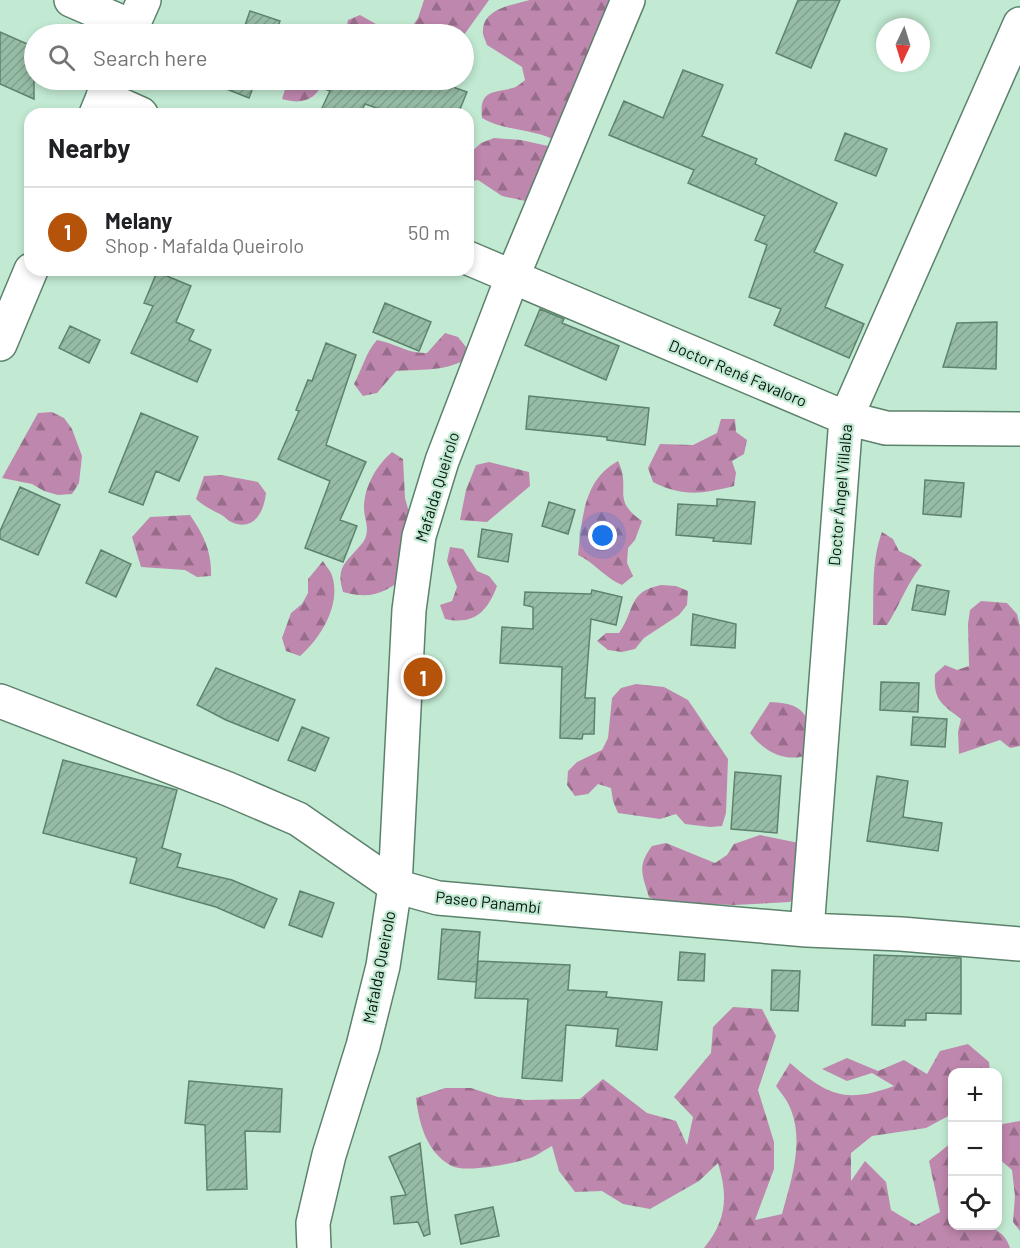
<!DOCTYPE html>
<meta charset="utf-8">
<style>
:root{--surface:#fff;--page:#f6f6f6;--text:#202124;--muted:#757577;--line:#e0e0e0;--accent:#b45309}
body{margin:0;font-family:Barlow,sans-serif;background:var(--page);color:var(--text)}
.controls{position:absolute;right:18px;bottom:18px;display:grid;overflow:hidden;border-radius:12px;box-shadow:0 3px 9px #0003}
.controls button{width:54px;height:54px;display:grid;place-items:center;padding:0;border:0;border-bottom:2px solid var(--line);background:var(--surface);color:var(--text);font:30px sans-serif}
.compass{position:absolute;left:876px;top:18px;width:54px;height:54px;border-radius:50%;background:var(--surface);box-shadow:0 3px 9px #0003;rotate:184deg}
.you{position:absolute;left:603px;top:536px;width:21px;height:21px;margin:-15px;border:4px solid #fff;border-radius:50%;background:#1a73e8;box-shadow:0 0 0 9px #1a73e833}
.badge{display:grid;place-items:center;width:39px;height:39px;border-radius:50%;background:var(--accent);color:#fff;font-size:20px;font-weight:700}
.pin{position:absolute;translate:-50% -50%;border:3px solid #fff;box-shadow:0 2px 6px #0006}
.list{margin:0;padding:0;list-style:none}
h2{display:flex;justify-content:space-between;align-items:center;height:78px;margin:0;padding:0 24px;font-size:26px}
h2 small{font-size:20px;font-weight:400;color:var(--muted)}
.list li{display:grid;grid-template-columns:39px 1fr auto;gap:18px;align-items:center;box-sizing:border-box;height:90px;padding:0 24px;border-top:2px solid var(--line)}
.list b{display:block;font-size:22px;white-space:nowrap}
.list p{margin:0;font-size:20px;white-space:nowrap;color:var(--muted)}
.list em{font-size:20px;font-style:normal;color:var(--muted)}
.icon{flex:none;width:33px;height:33px;fill:none;stroke:currentColor;stroke-width:2;stroke-linecap:round;stroke-linejoin:round}
.map{position:relative;flex:none;width:1020px;height:1248px;overflow:hidden}
.search{position:absolute;background:var(--surface);box-shadow:0 3px 9px #0003;left:24px;top:24px;width:450px;height:66px;display:flex;align-items:center;gap:15px;box-sizing:border-box;padding:0 21px;border-radius:33px;color:var(--muted);font-size:22px}
.panel{position:absolute;background:var(--surface);box-shadow:0 3px 9px #0003;left:24px;top:108px;width:450px;height:168px;border-radius:18px}
.map>svg:first-child{display:block}
.forest{fill:url(#forest-firs)}
.building{fill:url(#building-hatch);stroke:#5e836d;stroke-width:1.5}
.lines{fill:none;stroke-linecap:round;stroke-linejoin:round}
.street-casing{stroke:#5c816c;stroke-width:36}
.secondary-casing{stroke:#5c816c;stroke-width:36}
.street{stroke:#fff;stroke-width:33}
.secondary{stroke:#fff;stroke-width:33}
.labels{text-anchor:middle;stroke-width:4.5;stroke-linejoin:round;paint-order:stroke}
.street-label{font-size:16px;fill:#07160e;stroke:#c2ead2}
</style>
<div class="map">
<svg width="1020" height="1248" viewBox="0 0 1020 1248">
<defs>
<pattern id="forest-firs" width="22" height="20" patternUnits="userSpaceOnUse" patternTransform="scale(1.5)"><rect width="22" height="20" fill="#be87ad"/><path d="M5 1l3.5 6h-7zM16 11l3.5 6h-7z" fill="#986d8b"/></pattern>
<pattern id="building-hatch" width="6" height="6" patternUnits="userSpaceOnUse" patternTransform="scale(1.5)"><rect width="6" height="6" fill="#96bca5"/><path d="M-1 1l2-2M0 6l6-6M5 7l2-2" fill="none" stroke="#80a18d"/></pattern>
</defs>
<rect width="100%" height="100%" fill="#c2ead2"/>
<path class="forest" d="M424 0H489L464 35 345 34 348 20 360 15 383 28H411L418 18Z
M530 0H614L558 142C534 128 506 132 482 118 479 90 492 93 513 88 517 87 521 83 525 80L522 67 487 45C486 41 482 35 483 30 484 8 513 5 530 0Z
M288 80H325C315 100 304 105 282 99Z
M494 138 521 140 548 146 557 156 530 202 502 196 478 180 468 182V155L481 143Z
M445 333 458 337 466 347 465 360C442 372 420 369 396 371L377 393 363 396 354 384C362 369 366 352 377 340 395 343 408 354 427 353Z
M52 412 64 418 72 429 82 456 79 483 72 494 58 495 44 491 32 484 2 478 38 413Z
M721 419H735L736 432 747 440 744 454 732 461 736 473 734 486C702 494 683 497 653 482L648 468 660 444 693 445 717 433Z
M392 452 403 459 405 498 416 537 407 577C382 593 373 600 343 592 336 568 344 564 359 547 362 544 365 540 366 536 369 526 364 518 364 508 364 487 376 466 392 452Z
M618 461C632 489 610 499 642 521L635 540 628 548 627 563 633 576 622 585C605 578 595 563 578 555 582 520 583 480 618 461Z
M489 462 529 472 530 486 487 522 460 520 466 490 476 465Z
M221 475 258 482 266 493C264 512 254 532 231 522 227 520 224 516 220 514 210 509 204 506 196 499L204 476Z
M190 515C203 534 212 551 211 576L197 577 185 570 141 567 132 537 150 517Z
M882 532 893 539 899 551 912 557 922 565C907 583 900 605 887 625H873C874 594 871 561 882 532Z
M450 547 463 549 477 571 489 576 497 586C487 613 473 625 445 619L440 605 452 601 457 587 447 561Z
M323 561C325 565 329 569 331 573 343 602 321 638 300 656L286 651 282 638 291 613 302 604 308 593V579Z
M661 585 676 586 688 591 687 605 679 615 644 638 635 649 622 652 608 650 597 641 606 633H619C636 609 627 592 661 585Z
M981 601 1007 603 1017 614 1020 626V746L1010 748 1000 740 959 754 958 732 961 719C942 704 933 701 935 674L945 665 957 670 969 666 968 624 970 610Z
M636 684 664 687 688 700 728 759 726 813 722 826 710 827 685 824 676 814 660 819 618 813 613 801 611 788 598 784 588 794 575 796 567 785 568 771 577 762 602 750 608 738 612 698 621 688Z
M770 702C810 703 810 720 810 754 787 764 764 752 750 733Z
M760 835 799 843V892L790 902 734 905 707 904 693 906 663 903 649 897C642 874 637 866 652 846L666 843 715 863 727 855 734 844Z
M733 1007 762 1009 776 1036 758 1090 774 1142V1169L755 1220 782 1214C791 1181 804 1143 791 1110 788 1101 781 1093 776 1086L790 1063C827 1095 845 1104 894 1086L872 1073 847 1081 822 1069 847 1058 878 1071 904 1060 927 1074 940 1051 968 1044 989 1062 990 1072H952V1114L926 1128 872 1136 851 1153V1181L865 1161 886 1182 891 1210 916 1225 940 1212 929 1161 952 1142V1226C975 1226 1002 1221 1010 1248H704C727 1220 728 1196 718 1163L699 1181 650 1209 623 1204 602 1191 575 1192 559 1171 552 1146C544 1150 536 1157 527 1159 511 1164 464 1174 450 1165 426 1151 419 1123 416 1098L445 1088H471L498 1097 526 1100 580 1099 603 1079 647 1113 676 1121 687 1145 693 1117 674 1097 711 1053 713 1027Z
M1020 1121V1231L1013 1222 1015 1196 1012 1170 998 1158V1125Z"/>
<path class="building" d="M798 0H840L811 68 776 53Z
M250 11 280 21 275 34H242Z
M0 32 34 47V99L0 84Z
M683 70 723 85 702 136 757 159 755 164 837 203 814 252 843 265 825 307 864 324 849 358 774 325 781 309 749 297 767 245 755 240 765 216 688 183 694 170 609 135 624 101 663 118Z
M227 80H256L249 98 224 88Z
M308 80H433L467 92 458 114H394L365 104 360 114H336L322 108 330 91 308 83Z
M845 133 887 149 876 176 835 160Z
M157 272 191 286 176 322 194 330 189 340 211 350 197 382 131 353 153 306 144 303Z
M385 303 431 322 419 351 373 332Z
M540 309 564 319 562 323 619 346 606 380 525 345Z
M997 322 996 369 943 367 957 323Z
M70 326 100 340 89 363 59 348Z
M326 343 356 355 326 445 366 462 340 520 357 526 343 562 305 548 330 481 278 459 299 411 296 410 308 380 312 381Z
M529 396 649 408 645 445 607 440V437L526 429Z
M141 413 198 437 179 481 156 471 143 505 109 492Z
M925 480 964 483 961 517 923 514Z
M20 487 60 505 38 555 0 539V531Z
M717 499 755 502 751 544 713 541 714 538 676 535 678 504 717 506Z
M549 502 575 510 568 534 542 526Z
M482 529 512 534 508 562 478 557Z
M101 550 131 564 116 597 86 583Z
M917 585 949 591 945 615 912 610Z
M592 590 622 597 616 625 591 619 585 698H595L594 734H583L582 739 560 738 562 667 500 663 502 627 533 629V607L524 605 525 592 591 594Z
M693 614 736 624 735 648 691 645Z
M216 668 295 700 278 741 226 720 197 705Z
M881 682 919 683 918 712 880 710Z
M913 717 947 719 945 747 911 745Z
M302 727 329 738 315 771 288 760Z
M63 760 177 790 162 848 181 854 177 867 232 880 277 899 264 928 216 907 130 883 137 858 43 833Z
M735 772 781 776 777 833 731 829Z
M877 776 908 781 903 817 942 823 938 851 867 841Z
M300 891 334 903 322 937 289 925Z
M442 929 480 932 476 982 438 979Z
M680 952 705 954 704 981 678 980Z
M874 955 961 958V1014L926 1013V1020H905V1026L872 1025Z
M478 961 570 965 568 990 607 992 606 997 662 1002 657 1050 616 1046 618 1029 566 1025 562 1081 522 1078 528 999 475 998Z
M772 970 800 971 798 1011 771 1010Z
M189 1081 282 1089 280 1132 245 1131 247 1189 207 1190 205 1125 185 1123Z
M420 1143 430 1234 424 1236 418 1222 394 1224 391 1197 406 1195 389 1157Z
M493 1207 499 1236 461 1244 455 1215Z"/>
<g class="lines">
<g class="street-casing">
<path id="street" d="M71 0 133 27
M103 97 141 114
M468 258 846 418 886 428 1020 429
M0 701 228 789 298 819 395 886 438 898 807 930 901 934 1020 944
M807 930 846 418 1020 24
M314 1248 313 1223 329 1155 363 1046 383 966 395 886 409 610 419 536 442 461 512 278 628 0"/>
</g>
<g class="secondary-casing">
<path id="secondary" d="M129 34 144 0
M96 114 110 80
M0 344 31 270"/>
</g>
<use href="#street" class="street"/>
<use href="#secondary" class="secondary"/>
</g>
<g class="labels">
<g class="street-label">
<text transform="translate(738 373) rotate(23)" y="6">Doctor René Favaloro</text>
<text transform="translate(437 487) rotate(-73)" y="6">Mafalda Queirolo</text>
<text transform="translate(840 495) rotate(-85)" y="6">Doctor Ángel Villalba</text>
<text transform="translate(488 902) rotate(6)" y="6">Paseo Panambí</text>
<text transform="translate(379 967) rotate(-79)" y="6">Mafalda Queirolo</text>
</g>
</g>
</svg>
<div class="controls">
<button>+</button>
<button>−</button>
<button><svg class="icon" aria-label="locate" viewBox="0 0 24 24"><circle cx="12" cy="12" r="6"/><path d="M12 2v4M12 18v4M2 12h4M18 12h4"/></svg></button>
</div>
<svg class="compass" viewBox="-18 -18 36 36"><path d="M0-13l5 13h-10z" fill="#e53935"/><path d="M0 13l5-13h-10z" fill="#757577"/></svg>
<div class="you"></div>
<div class="pin badge" style="left:423px;top:677px">1</div>
<div class="search"><svg class="icon" aria-label="search" viewBox="0 0 24 24"><circle cx="10" cy="10" r="6"/><path d="M15 15l6 6"/></svg>Search here</div>
<section class="panel">
<h2>Nearby<small></small></h2>
<ul class="list">
<li><span class="badge">1</span><div><b>Melany</b><p>Shop · Mafalda Queirolo</p></div><em>50 m</em></li>
</ul>
</section>
</div>
